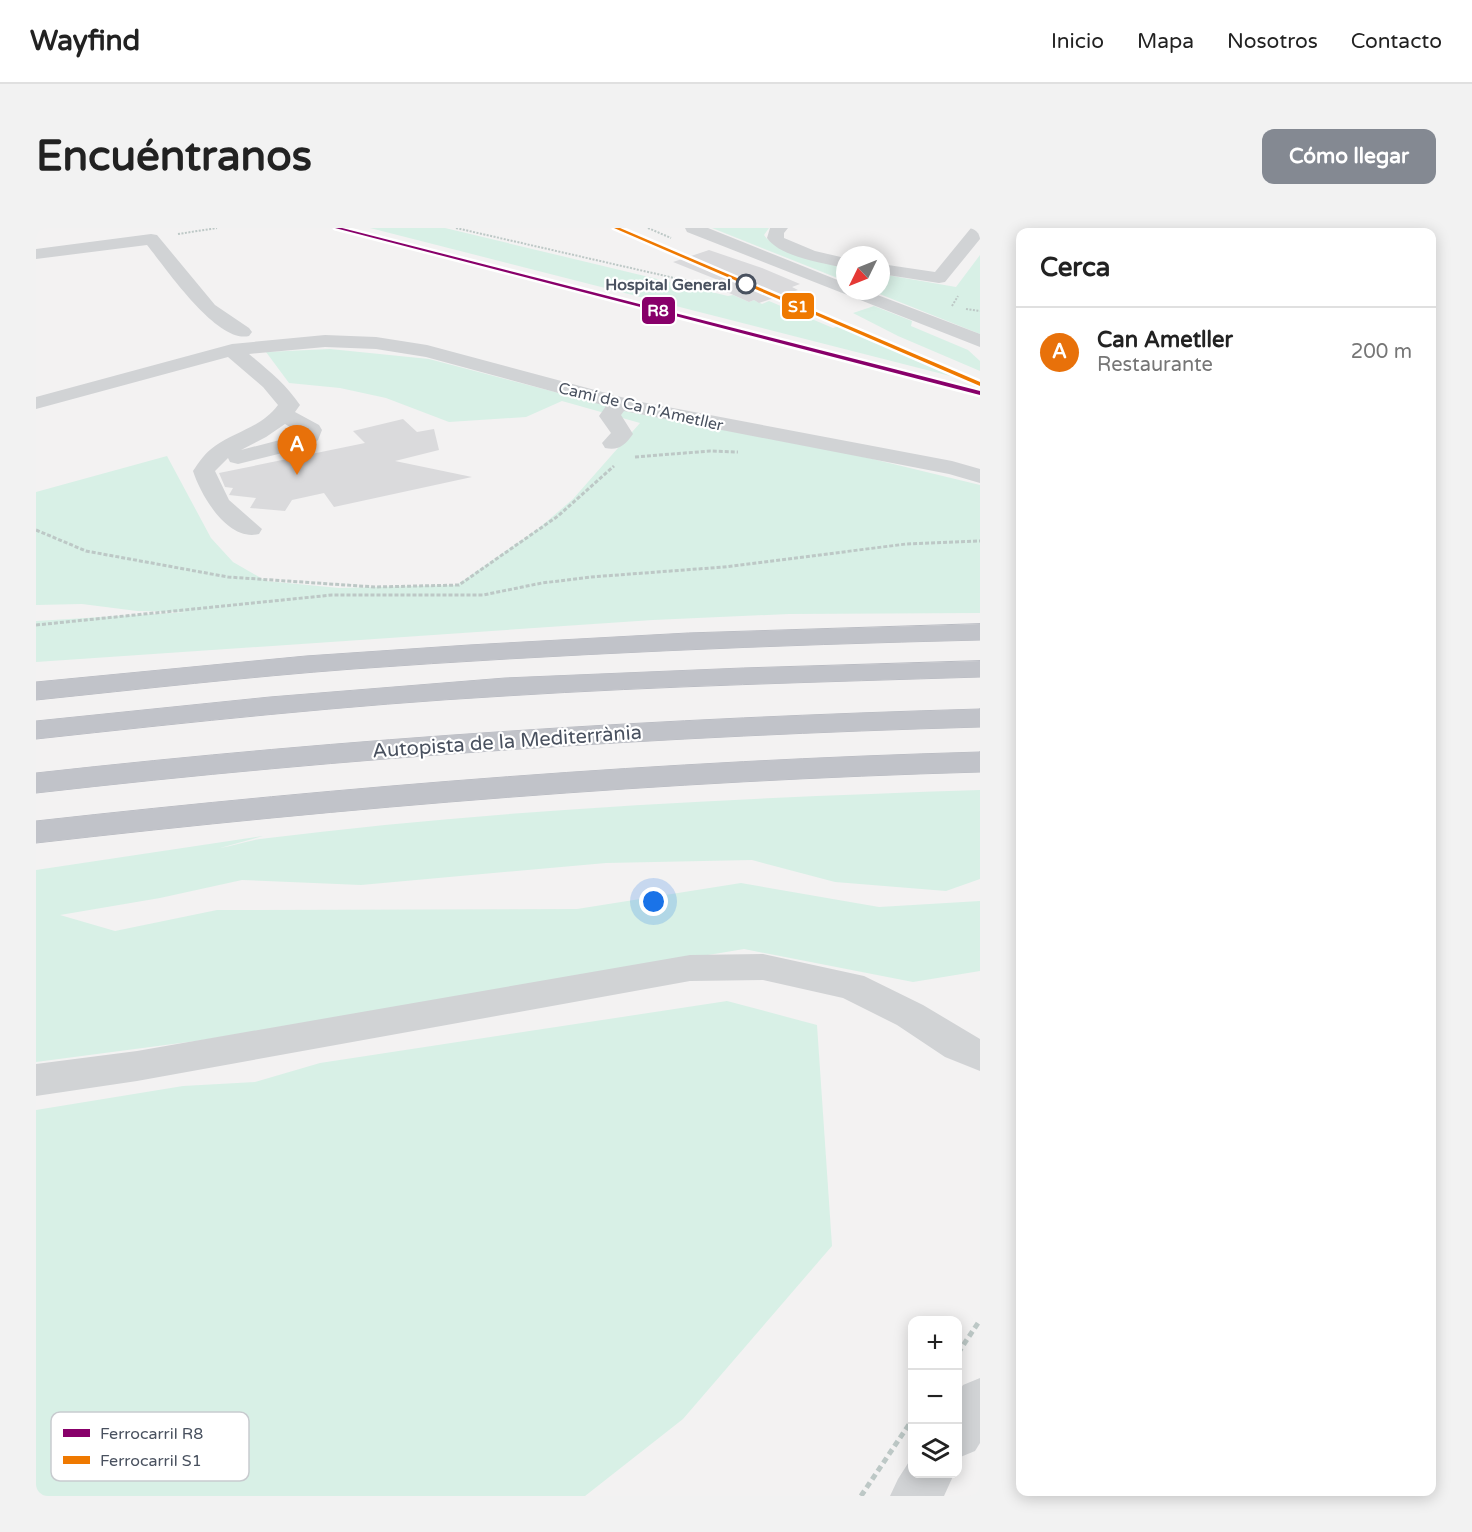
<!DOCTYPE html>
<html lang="es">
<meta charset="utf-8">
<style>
:root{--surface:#fff;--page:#f2f2f2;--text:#222;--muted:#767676;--line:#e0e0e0;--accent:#848992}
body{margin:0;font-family:"Varela Round",sans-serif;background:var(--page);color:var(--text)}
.controls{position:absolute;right:18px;bottom:18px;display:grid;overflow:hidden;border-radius:12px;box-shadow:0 3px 15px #0003}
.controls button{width:54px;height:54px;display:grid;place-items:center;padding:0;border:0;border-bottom:2px solid var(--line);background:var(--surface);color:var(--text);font:30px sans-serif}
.compass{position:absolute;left:800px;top:18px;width:54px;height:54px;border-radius:50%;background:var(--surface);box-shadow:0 3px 15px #0003;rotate:227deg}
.you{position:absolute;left:618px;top:674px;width:21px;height:21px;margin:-15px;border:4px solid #fff;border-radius:50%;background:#1a73e8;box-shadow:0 0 0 9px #1a73e833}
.badge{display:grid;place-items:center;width:39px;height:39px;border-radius:50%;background:var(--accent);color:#fff;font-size:20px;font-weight:700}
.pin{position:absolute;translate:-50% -50px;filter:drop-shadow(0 2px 3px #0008)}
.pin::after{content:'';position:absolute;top:32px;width:21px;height:18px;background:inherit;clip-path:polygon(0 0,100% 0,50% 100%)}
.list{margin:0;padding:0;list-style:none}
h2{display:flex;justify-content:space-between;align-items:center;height:78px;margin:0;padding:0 24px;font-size:26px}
h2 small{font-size:20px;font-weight:400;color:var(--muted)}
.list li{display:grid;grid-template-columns:39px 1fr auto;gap:18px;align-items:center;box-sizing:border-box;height:90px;padding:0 24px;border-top:2px solid var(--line)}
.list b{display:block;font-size:22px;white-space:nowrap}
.list p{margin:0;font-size:20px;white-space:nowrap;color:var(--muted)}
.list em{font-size:20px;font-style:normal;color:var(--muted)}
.icon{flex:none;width:33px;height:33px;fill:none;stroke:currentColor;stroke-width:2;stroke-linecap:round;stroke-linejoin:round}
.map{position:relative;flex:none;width:944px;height:1268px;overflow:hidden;border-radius:12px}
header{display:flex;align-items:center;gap:36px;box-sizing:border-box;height:84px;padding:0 30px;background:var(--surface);border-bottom:2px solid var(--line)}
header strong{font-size:28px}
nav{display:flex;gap:33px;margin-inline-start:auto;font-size:21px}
.intro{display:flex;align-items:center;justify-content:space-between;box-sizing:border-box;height:144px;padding:0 36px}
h1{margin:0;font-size:42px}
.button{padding:15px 27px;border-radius:12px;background:var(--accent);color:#fff;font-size:21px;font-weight:700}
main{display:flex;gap:36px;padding:0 36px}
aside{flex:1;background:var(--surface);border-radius:12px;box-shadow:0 3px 15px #0003}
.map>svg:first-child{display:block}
.green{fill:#d8f0e6}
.building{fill:#dadadc}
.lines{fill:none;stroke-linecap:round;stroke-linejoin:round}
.highway-casing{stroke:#b8bac1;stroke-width:1}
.path-far2{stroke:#bdc8c6;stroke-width:2;stroke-dasharray:2 1.5;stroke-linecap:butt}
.path-far1{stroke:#bdc8c6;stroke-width:3;stroke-dasharray:4 2;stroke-linecap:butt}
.path{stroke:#bdc8c6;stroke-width:5;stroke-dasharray:6 4;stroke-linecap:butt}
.minor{fill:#d1d3d5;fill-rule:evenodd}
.highway{fill:#c1c3c9;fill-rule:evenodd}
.rail-1-casing{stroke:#fff;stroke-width:5}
.rail-2-casing{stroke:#fff;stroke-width:5}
.rail-1{fill:#88006a;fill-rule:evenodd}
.rail-2{fill:#ef7900;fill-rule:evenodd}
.stop-dot{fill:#fff;stroke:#49515f;stroke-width:3}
.labels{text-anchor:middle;stroke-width:4.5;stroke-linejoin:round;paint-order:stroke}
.far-stop-label{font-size:16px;font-weight:bold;fill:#49515f;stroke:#fff;text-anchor:end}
.far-street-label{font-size:16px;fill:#49515f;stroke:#fff}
.street-label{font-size:20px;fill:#49515f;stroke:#fff}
.key{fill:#fff;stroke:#c8cbcf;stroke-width:1.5}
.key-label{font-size:16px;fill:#49515f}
.line-badge{stroke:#fff;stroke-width:2}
.badge-label{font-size:16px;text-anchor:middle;font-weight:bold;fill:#fff}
</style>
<header>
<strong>Wayfind</strong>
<nav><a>Inicio</a><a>Mapa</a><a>Nosotros</a><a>Contacto</a></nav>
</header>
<div class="intro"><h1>Encuéntranos</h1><a class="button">Cómo llegar</a></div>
<main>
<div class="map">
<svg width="944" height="1268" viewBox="0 0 944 1268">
<rect width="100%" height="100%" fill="#f3f2f2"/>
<path class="green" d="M334 0H409L692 68 697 67 713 74 718 72 726 76 733 73 797 100 803 98 930 152Z
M676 0H733L728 7C738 24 790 33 809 39V53Z
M944 27V106L836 63H845V46L920 59Z
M838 78 876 93 875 98 932 122 944 133V143L862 108 817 85Z
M294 121 393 131 599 185 820 227 944 257V385L753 386 617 392 0 434V393L151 384 101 383 46 376 0 377V264L131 228 175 310 197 334 230 353 303 360 421 357 502 301 537 271 604 195 526 173 490 189 413 194 350 170 304 160 253 155 230 124Z
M944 562V651L910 663 799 654 716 632 570 635 325 657 206 652 124 670 24 687 79 703 181 682 541 681 705 655 843 679 944 673V743L877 754 708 721 160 813 0 834V642L227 608 184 620C197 618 211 613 224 611 463 581 704 570 944 562Z
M691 773 781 797 796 1018 647 1191 549 1268H0V882L147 858 219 854 284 835Z"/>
<path class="building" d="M673 22 726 40 764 56 756 59 762 62 723 75 718 72 713 74 673 56 682 52 637 34Z
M367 191 381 204 398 201 403 222 359 233 436 249 298 279 288 265 256 272 249 283 214 280 220 270 193 267 197 260 189 259 183 245 329 215 317 203Z"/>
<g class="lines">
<g class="highway-casing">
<path id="highway" d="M944 396V412C735 417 526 426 317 441 211 449 106 461 0 472V454L270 428 433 417 652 405Z
M944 433V449C786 454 627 458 469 468 312 477 156 494 0 511V493L234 469 469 450 707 440Z
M944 481V499C628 508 314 529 0 565V545C314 510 628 490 944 481Z
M944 524V544C628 553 314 579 0 615V593C314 558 628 533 944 524Z"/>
</g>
<path class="path-far2" d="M420 0 682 60
M612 0 635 10
M142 6 181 0
M916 78 922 68
M930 81 944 83"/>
<path class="path-far1" d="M599 229 674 223 702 224
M0 302 50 323 192 349 339 359 423 357 522 288 578 238
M0 397 296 367H447L506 355 555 349 688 339 870 316 944 313"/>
<path class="path" d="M922 1125 944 1092
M825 1268 876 1192"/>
<path class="minor" d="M649 0H672L809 55V63H831L944 106V119L651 4Z
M734 0H752L748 5V10L779 23 809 30V40C787 35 744 29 731 10Z
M935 0H944V11L909 54 903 55 845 46V36L899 44Z
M115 6 121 7 179 77 213 100 216 104 213 108C181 116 129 39 111 17L0 31V21Z
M289 107 340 109 391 117 600 173 916 233 944 241V255L913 246 588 183 585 187 597 206C589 217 583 223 569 220L566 215 575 205 563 188 570 178 390 129 340 121 289 119 213 126C232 142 250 156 264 177L259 184 283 197 286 202 282 212 275 218 202 236 194 234 192 230 179 243 193 272 226 301 223 306C192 314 165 268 157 243 163 234 169 225 179 218 200 203 226 199 242 177L227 159 192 129 0 181V169L196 116ZM249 196 264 205 259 208 205 222 230 209Z
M727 726 828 748 887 777 944 811V843L909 829 861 797 807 770 727 752 654 753 101 853 0 868V836L101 823 654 727Z
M944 1150V1215L939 1223 922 1230V1165L927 1157Z
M876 1229V1246H918L908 1268H854L862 1251Z"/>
<use href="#highway" class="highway"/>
<g class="rail-1-casing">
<path id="rail-1" d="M299 0H306L944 163V167Z"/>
</g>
<g class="rail-2-casing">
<path id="rail-2" d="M578 0H584L944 154V158Z"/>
</g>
<use href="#rail-1" class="rail-1"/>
<use href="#rail-2" class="rail-2"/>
</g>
<circle class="stop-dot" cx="710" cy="56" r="9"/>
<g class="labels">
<g class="far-stop-label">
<text x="695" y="62">Hospital General</text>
</g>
<g class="far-street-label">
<text transform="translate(605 178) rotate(13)" y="6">Camí de Ca n'Ametller</text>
</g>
<g class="street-label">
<text transform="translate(471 513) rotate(-4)" y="7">Autopista de la Mediterrània</text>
</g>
</g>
<rect x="15" y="1184" width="198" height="69" rx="9" class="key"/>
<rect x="27" y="1201" width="27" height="8" fill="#88006a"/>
<rect x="27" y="1228" width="27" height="8" fill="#ef7900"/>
<g class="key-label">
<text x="64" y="1211">Ferrocarril R8</text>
<text x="64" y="1238">Ferrocarril S1</text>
</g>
<g class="line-badge">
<rect x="745" y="64" width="34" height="28" rx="6" fill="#ef7900"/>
<rect x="605" y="68" width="35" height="29" rx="6" fill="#88006a"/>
</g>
<g class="badge-label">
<text x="762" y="84">S1</text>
<text x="622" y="88">R8</text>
</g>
</svg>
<div class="controls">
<button>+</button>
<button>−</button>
<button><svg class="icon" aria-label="layers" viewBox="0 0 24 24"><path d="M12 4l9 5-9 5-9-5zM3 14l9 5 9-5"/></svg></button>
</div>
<svg class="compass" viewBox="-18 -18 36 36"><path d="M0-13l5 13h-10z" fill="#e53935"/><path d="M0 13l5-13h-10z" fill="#767676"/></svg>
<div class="you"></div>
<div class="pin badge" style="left:261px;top:247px;background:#e8710a">A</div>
</div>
<aside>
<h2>Cerca<small></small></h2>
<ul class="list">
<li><span class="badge" style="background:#e8710a">A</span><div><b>Can Ametller</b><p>Restaurante</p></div><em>200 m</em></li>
</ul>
</aside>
</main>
